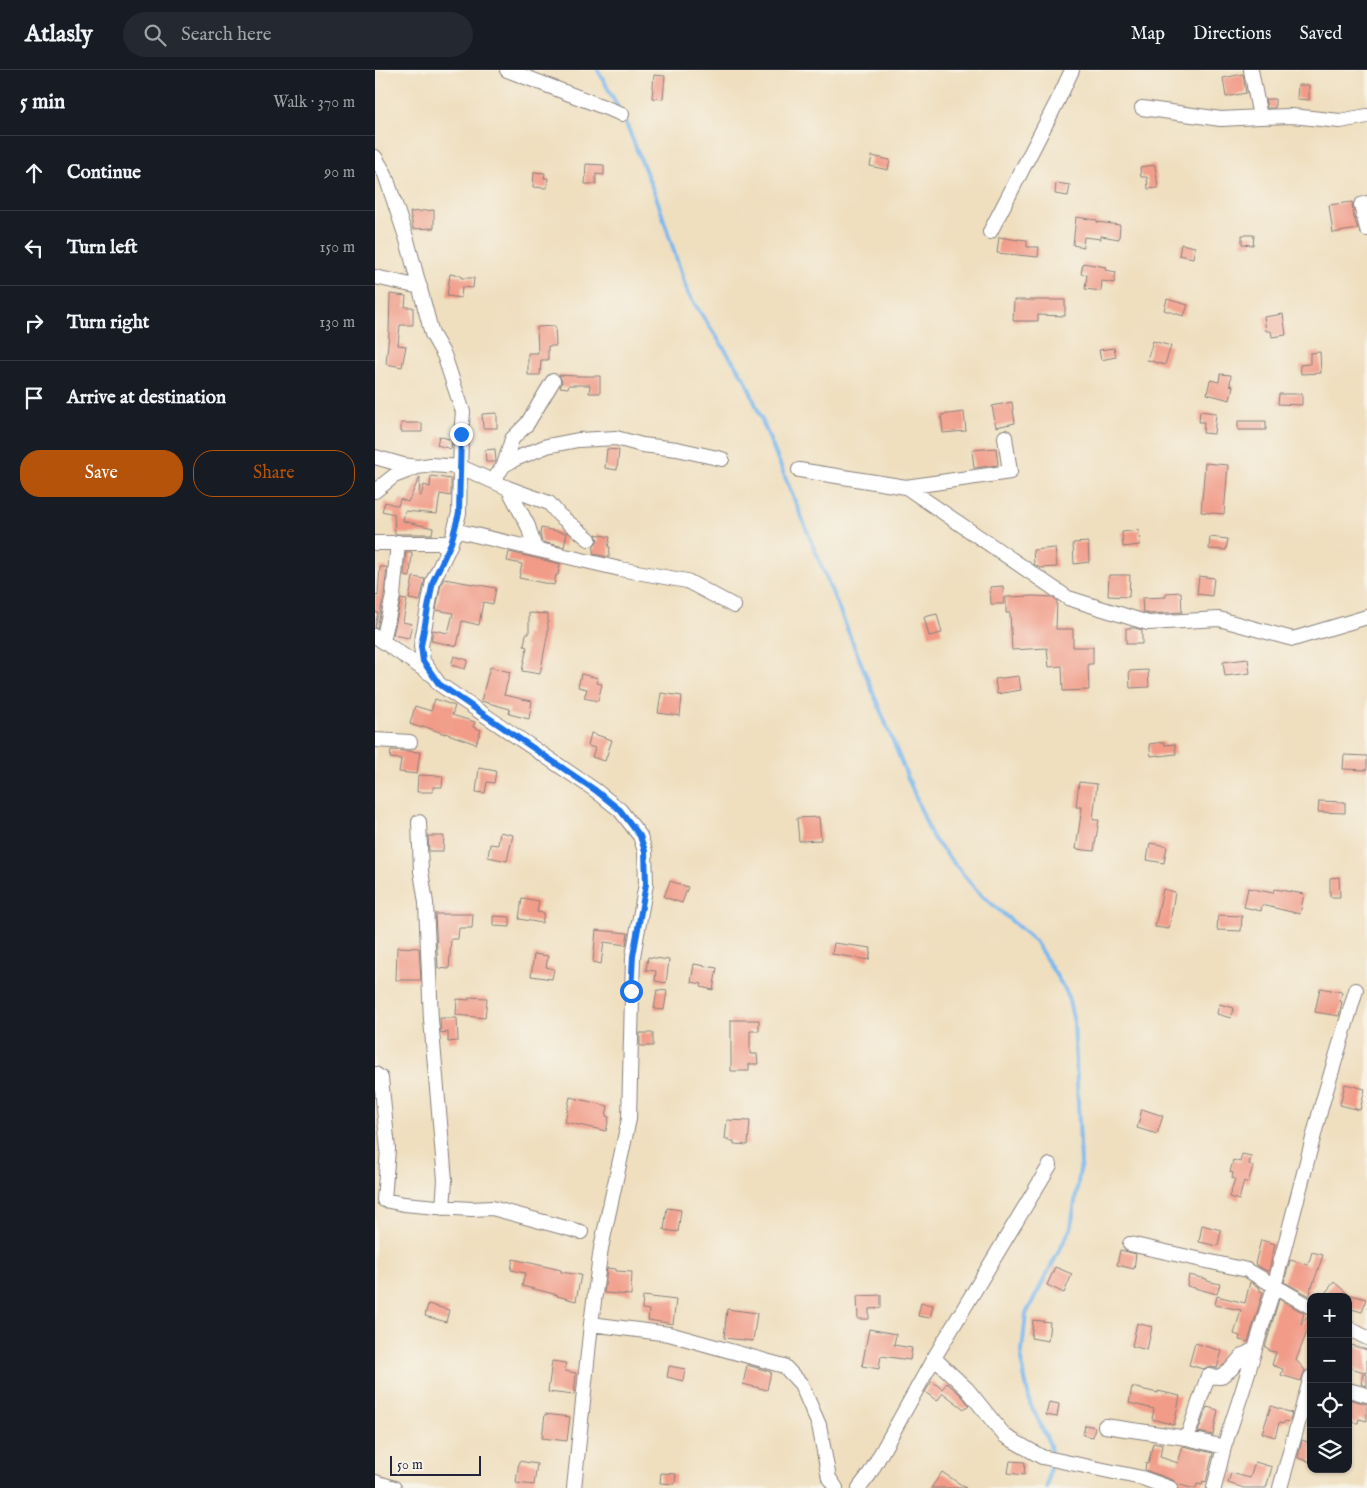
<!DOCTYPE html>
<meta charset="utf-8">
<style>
:root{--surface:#171b24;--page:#242831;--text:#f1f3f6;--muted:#9ea1a6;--line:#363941;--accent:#b45309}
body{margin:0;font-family:"IM FELL English",serif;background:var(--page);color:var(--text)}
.controls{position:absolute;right:15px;bottom:15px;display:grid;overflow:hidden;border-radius:10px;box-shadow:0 1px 4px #0004}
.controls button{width:45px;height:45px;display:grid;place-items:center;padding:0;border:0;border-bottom:1px solid var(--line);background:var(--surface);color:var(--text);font:25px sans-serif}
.scale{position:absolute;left:15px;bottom:12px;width:91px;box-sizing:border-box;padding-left:5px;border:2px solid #22223b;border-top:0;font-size:14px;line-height:18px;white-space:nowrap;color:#22223b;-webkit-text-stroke:4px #f7f3e8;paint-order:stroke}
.stop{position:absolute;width:15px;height:15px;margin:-11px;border:4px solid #1a73e8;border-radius:50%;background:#fff}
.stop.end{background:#1a73e8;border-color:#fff;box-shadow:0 1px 5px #0008}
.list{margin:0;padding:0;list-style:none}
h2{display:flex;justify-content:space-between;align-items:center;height:65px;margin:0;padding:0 20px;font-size:21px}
h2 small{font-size:16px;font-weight:400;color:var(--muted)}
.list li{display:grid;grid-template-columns:32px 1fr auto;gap:15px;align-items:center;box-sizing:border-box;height:75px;padding:0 20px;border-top:1px solid var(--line)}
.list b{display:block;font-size:19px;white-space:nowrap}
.list em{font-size:16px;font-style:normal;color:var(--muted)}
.actions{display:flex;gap:10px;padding:15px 20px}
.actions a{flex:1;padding:11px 0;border:1px solid var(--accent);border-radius:20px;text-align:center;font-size:18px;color:var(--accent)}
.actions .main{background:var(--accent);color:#fff}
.icon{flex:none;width:28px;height:28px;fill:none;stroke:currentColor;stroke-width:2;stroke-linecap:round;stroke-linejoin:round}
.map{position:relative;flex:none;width:992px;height:1418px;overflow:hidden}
header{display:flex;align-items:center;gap:30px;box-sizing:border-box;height:70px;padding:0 25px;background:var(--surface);border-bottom:1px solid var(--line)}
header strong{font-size:24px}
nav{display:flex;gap:28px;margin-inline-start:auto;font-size:18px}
.search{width:350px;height:45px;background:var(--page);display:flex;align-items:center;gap:12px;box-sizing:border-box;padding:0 18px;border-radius:28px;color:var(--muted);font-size:19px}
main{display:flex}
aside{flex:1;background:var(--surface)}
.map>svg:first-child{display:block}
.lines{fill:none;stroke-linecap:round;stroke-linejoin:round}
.stream{stroke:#7ab8ed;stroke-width:4}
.building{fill:#f19b88}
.minor-casing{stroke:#88807d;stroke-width:16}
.minor{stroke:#fff;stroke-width:14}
.route{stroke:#1a73e8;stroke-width:6}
</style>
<header>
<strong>Atlasly</strong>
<div class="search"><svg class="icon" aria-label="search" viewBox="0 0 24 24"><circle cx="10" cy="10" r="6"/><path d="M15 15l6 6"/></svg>Search here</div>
<nav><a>Map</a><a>Directions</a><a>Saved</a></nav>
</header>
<main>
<aside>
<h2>5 min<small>Walk · 370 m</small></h2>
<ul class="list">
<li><svg class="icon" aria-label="ahead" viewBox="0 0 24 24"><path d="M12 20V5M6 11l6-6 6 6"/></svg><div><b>Continue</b></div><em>90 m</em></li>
<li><svg class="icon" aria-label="left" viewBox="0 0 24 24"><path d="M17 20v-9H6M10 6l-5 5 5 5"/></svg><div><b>Turn left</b></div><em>150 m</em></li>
<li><svg class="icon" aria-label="right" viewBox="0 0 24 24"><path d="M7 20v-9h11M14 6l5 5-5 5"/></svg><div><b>Turn right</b></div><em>130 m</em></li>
<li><svg class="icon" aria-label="arrive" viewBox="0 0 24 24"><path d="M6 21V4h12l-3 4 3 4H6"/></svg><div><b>Arrive at destination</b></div></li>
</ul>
<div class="actions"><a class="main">Save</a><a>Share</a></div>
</aside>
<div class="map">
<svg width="992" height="1418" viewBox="0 0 992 1418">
<rect width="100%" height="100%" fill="#f7f3e8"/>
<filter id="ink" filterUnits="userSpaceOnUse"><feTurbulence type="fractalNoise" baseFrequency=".02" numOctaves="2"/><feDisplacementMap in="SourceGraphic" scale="10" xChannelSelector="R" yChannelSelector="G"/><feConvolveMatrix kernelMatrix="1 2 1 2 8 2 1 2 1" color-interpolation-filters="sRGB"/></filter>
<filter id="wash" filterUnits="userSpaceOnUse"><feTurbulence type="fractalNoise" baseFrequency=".0096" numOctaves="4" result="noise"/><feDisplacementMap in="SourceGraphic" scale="20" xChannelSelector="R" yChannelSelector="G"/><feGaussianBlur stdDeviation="1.12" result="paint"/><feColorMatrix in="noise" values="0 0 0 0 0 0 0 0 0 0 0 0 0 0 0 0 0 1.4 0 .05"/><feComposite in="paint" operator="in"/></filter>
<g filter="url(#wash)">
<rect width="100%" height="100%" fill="#efdfbf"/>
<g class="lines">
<path class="stream" d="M223 0 243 37
M248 46 282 129 313 224 371 311 557 767 603 822 660 871 692 923 699 952 706 1093 696 1158 651 1244 646 1290 655 1333 675 1375 676 1385
M672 1418 676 1392"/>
</g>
<g id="blocks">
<path class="building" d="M868 4 871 23 851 27 848 8Z
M279 5 290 6 288 29 277 28Z
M923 15H934V30L922 29Z
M890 29H900V38H892Z
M497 86 515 90 513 100 495 96Z
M211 94 229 95V105L221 104V114H210Z
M780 95 783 118 773 119 772 107H766L765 97Z
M159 102 170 103 169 108H173L172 118 158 117Z
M681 113 695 115 693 126 680 124Z
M977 132 978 144 983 159 958 163 954 135Z
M59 140V158L38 159 35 142Z
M701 147 722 150V152L745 155 744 169 726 166V169L709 167 708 177 698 175Z
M867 165H879L878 175 867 174Z
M624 167 643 170V169L652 170V177H664L663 187 622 183Z
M806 174 820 177 818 188 804 185Z
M708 193 731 197 730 200 741 202 739 213 727 211 726 221 710 219 712 205 706 204Z
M75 204 86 206V208H99L98 218 87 217 86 228 72 226Z
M15 224 31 226 30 237H38V255H25L23 275 31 276 27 297 11 294 14 263Z
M792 229 813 235 809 246 789 240Z
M639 230H690V246L663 245V251H638Z
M908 244 911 265 897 267 896 261H891L889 247Z
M180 256 181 276H173V290H166L165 305H153V283H163L162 257Z
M778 271 796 276 790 295 772 290Z
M739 278 741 287 726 290 724 280Z
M945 282 946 303 926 304 925 295 935 294V283Z
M845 304 856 305 855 315 858 316 855 330 832 324 835 310 844 312Z
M184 305 201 306H225V323H214L215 315H194L193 318 185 317 187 311Z
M904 324H927V335L903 334Z
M637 332 640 353 621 357 617 336Z
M825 341 841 343 839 364 828 363 829 352H824Z
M589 342 591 361 568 363 566 345Z
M122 343V358H108L107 344Z
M863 351H891V360H863Z
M26 353H47V362H26Z
M64 366 77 370 76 379 62 375Z
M621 378 623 395 599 398 597 380Z
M120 379 121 392H111L110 380Z
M232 379 244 380 242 400 230 398Z
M830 393 853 395 849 444 826 442Z
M56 406 76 409V426L65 424 62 444 30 441 28 451 58 458 57 464H20L19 444 7 441 10 432 23 436 25 429 33 432 45 407 44 426H46L49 415 55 417Z
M166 458 192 463 189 477 167 472 165 464Z
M764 460 765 475 748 477 747 462Z
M221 464 235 467 233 477H235L234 487 218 484 219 476 223 470Z
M835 467 853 469 851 480 834 479Z
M713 472 714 492 699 494 698 473Z
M680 478 682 497 665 498 659 494 658 480Z
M31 482H37L35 507 29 506Z
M134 482 185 494 183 505H181L179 515 144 508 147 494 132 491Z
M5 497H12L9 525 2 558 0 557 3 543 0 542V525L3 526Z
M734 505H755L754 527 733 526Z
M824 506 839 508 837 526 822 524Z
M38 507 50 509 45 531 34 529Z
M69 509 121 518 118 534 108 532 104 555 87 551 82 576 56 571 58 560 73 563 78 543 61 540 66 514Z
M628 516 629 534H616L615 517Z
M806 522 807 542 774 544 768 542 767 528 791 527V523Z
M659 526 676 527 682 531 681 559H698V577H718V594H713L714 620 688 621 687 596 674 597 672 578 637 580 635 543H631V527Z
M26 529 32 530 28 552 37 554 34 568 18 565Z
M154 543 173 544V562L165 604 147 601 152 577 149 576 151 564H154Z
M562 544 567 563 554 566 549 547Z
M751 558H760L767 560V574H751Z
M79 586 93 590 90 599 76 595Z
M873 589 875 603 850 606 848 592Z
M115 597 135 602 129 625 157 631 154 649 134 644 135 639 106 631Z
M773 600 774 617 755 618 754 601Z
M206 604 223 608 222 613 227 614 223 631 209 628 212 619 203 617Z
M644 606 646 620 622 624 620 609Z
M286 623 307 626 305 646 283 643Z
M60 629 80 636 77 645 100 652 98 657 106 660 101 674 70 663V664L48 656 47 658 35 654 40 636 56 641Z
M216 663 237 670 230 691 217 687 220 678 213 676Z
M789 672 790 675 800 674 801 684 784 686V685L776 686 774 674Z
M16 680 45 682 42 704 24 702 26 689 15 688Z
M969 685 992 686V700L968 699Z
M104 698 121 701 119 713 112 712 110 723 101 722Z
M43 705 68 706 67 717H58V722H42Z
M704 712 722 714 718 750H724L719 781 701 779 707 737H701Z
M944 731 970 732V743L943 742Z
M444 747 446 770 424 771 422 748Z
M125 762 138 765 132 791 113 787 115 774 123 775Z
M53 766H69L68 781H54Z
M775 773 792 776 789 793 772 790Z
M964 807 965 827H955V808Z
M295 811 313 817 307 833 289 827Z
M873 818 898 823 899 819 929 824 925 844 887 835 886 841 869 837Z
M788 819 800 822 794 859 780 857Z
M147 828 164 831 162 842 169 843 167 853 144 849Z
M60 844H98L97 858H84L83 869H76L74 899 63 898Z
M843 845 867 846 866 861 842 860Z
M118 846 135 847V857L118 856Z
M221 860 253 863 251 875 229 872 226 894 218 892Z
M459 873 496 878 494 890 457 884Z
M22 877 44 878 46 910H21Z
M159 884 173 886 171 897 179 899 177 909 156 906Z
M273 887 294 890 291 913 280 911 281 901 271 900Z
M319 894 342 898 338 920 326 917 327 914 316 912Z
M945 918 967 922 965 931 967 932 964 946 940 942Z
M282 920 292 921 289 940 279 939Z
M94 927 112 928 110 948 81 945 82 929 94 930Z
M844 934 859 938 856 948 842 944Z
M65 948H82L83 971 73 972V962L66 963Z
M356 950H384V961H375V984H382L383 994H374V1001H356Z
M265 963H278V976H265Z
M970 1014 990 1019 985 1040 965 1035Z
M195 1027 233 1036 231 1046 234 1047 231 1061 190 1052Z
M767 1039 788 1046 782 1064 762 1058Z
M352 1050 375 1051 373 1075 359 1074V1071H354V1069H350Z
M867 1084 876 1086 874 1094 878 1096 873 1113 869 1111 864 1130 854 1127 860 1109 857 1108 858 1103 855 1102 858 1090 865 1092Z
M292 1138 306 1140 303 1162 289 1160Z
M827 1155 846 1160 843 1176 824 1172Z
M886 1170 900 1174 894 1201 890 1200 880 1194Z
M745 1180 761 1184 759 1199 742 1195Z
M937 1182 948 1185 937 1217 936 1216 935 1226 909 1212 915 1190 933 1195Z
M138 1189 186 1200V1202L206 1205 201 1231 182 1226 183 1225 147 1216 150 1203 136 1200Z
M680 1197 697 1204 689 1223 672 1215Z
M232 1198 241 1199V1201L257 1202 256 1225 229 1223Z
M814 1205 832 1209V1211L845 1214 842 1224 812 1216Z
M875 1212 885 1218V1221L888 1222 873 1272 864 1270 865 1266 859 1264 866 1240 840 1235 842 1226 870 1233Z
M959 1212 973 1224 991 1229 987 1242 973 1238V1227H947Z
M506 1225V1238L494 1239V1249H483L482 1226Z
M268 1226 301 1230 298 1254 273 1250 274 1240 267 1239Z
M904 1229 929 1243 926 1255 933 1245 936 1246V1252L921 1290 930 1300 926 1311 906 1305 908 1299 897 1295 901 1282 894 1281V1279L890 1277Z
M546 1233 558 1235 555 1248 543 1246Z
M53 1234 74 1240 71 1252 50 1246Z
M352 1239 382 1243 378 1271 349 1268Z
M658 1250 675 1252 673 1271 656 1268Z
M762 1253 777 1257 772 1280 757 1276Z
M494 1259 521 1264 519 1275 537 1278 535 1290 506 1286 504 1299 487 1296Z
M820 1273 847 1281 842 1298 833 1297 828 1299 814 1295Z
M976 1275 992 1280V1303L973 1297V1283Z
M177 1291 191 1293 190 1301 201 1303 199 1325 173 1322Z
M372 1295 396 1302 392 1320 368 1314Z
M294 1296 310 1299 308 1311 292 1307Z
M988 1304H992V1316L986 1314Z
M557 1311 567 1319 572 1313 586 1325 594 1335 589 1339 568 1323 562 1331 550 1322Z
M757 1317 783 1323V1321L805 1326 799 1355 777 1349 779 1339 754 1333Z
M973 1329 992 1334V1351L984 1349 983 1353 973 1352Z
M674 1332 684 1334 682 1347 671 1345Z
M896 1336 917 1343 914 1352 910 1351 908 1354 904 1353 900 1367 887 1363Z
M832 1337 843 1340 838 1365 823 1362Z
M170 1344 195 1347 192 1371 167 1368Z
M710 1355 720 1357 718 1367 708 1365Z
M927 1370 936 1373V1392L923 1388Z
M778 1373 787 1375 785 1387 803 1393 808 1376 838 1383 831 1412 828 1411 827 1415 822 1414 821 1418H816L802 1414 798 1410 770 1400 771 1393 773 1394Z
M144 1391 162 1394 159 1415 141 1413Z
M635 1391 650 1392 649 1405 633 1403Z
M880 1392 897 1397 891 1418H869L853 1413 856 1403 875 1408Z
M567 1402 591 1418H556Z
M286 1403 301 1404 300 1414 285 1413Z"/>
</g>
</g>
<g filter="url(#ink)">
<use href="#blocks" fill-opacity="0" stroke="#88807d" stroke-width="1"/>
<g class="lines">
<g class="minor-casing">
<path id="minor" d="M132 0 247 44
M876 0 885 47 917 46 965 51 992 46
M767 38 846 49 885 47
M0 87 10 104 32 170 57 264 69 285 88 342 86 364 84 443 76 473 58 511 46 576 48 591 64 614 220 720 245 740 265 766 270 781 271 814 258 886 254 1049 226 1178 216 1254 199 1418
M992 133 986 135 992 159
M615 162 683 30 697 0
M0 207 45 217
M0 387 28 395 42 397 56 395 86 397 133 418 153 456 160 479
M129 395 137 369 152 354 178 311
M424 400 531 417 635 402 630 367
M118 411 129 395 140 389 172 376 203 370 241 368 267 375 302 379 347 389
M531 417 693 528 773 553 844 549 918 569 992 547
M133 418 174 433 184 445 214 469
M0 421 19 406 40 398
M79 460 245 499 312 511 359 536
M0 473H76
M0 566 54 603
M8 571 18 526 23 472
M0 670 35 672
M44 752 46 801 51 833 56 950 70 1110 68 1138
M0 1004 6 1008 13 1079 9 1130 29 1134 62 1137 97 1139 117 1138 206 1162
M755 1174 872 1200 936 1237
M216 1254 294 1264 409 1296 426 1314 444 1355 454 1408 461 1418
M973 1258 992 1268
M559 1288 592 1319 630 1366 667 1387 767 1408 795 1418
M973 1320 992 1325
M730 1356 812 1368 849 1377
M812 1368 833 1306 845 1307 856 1299 867 1286 880 1279 899 1217 947 1034 981 920
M0 1412 19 1418
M484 1418 494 1405 559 1288 675 1095
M839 1418 849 1377 868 1319 880 1279
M905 1418 936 1307"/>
</g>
<use href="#minor" class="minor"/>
</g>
</g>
<g class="lines" filter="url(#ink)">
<path class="route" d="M86 364 84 443 76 473 58 511 46 576 48 591 64 614 220 720 245 740 265 766 270 781 271 814 258 886 256 921"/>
</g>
</svg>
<div class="controls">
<button>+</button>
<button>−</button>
<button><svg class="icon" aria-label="locate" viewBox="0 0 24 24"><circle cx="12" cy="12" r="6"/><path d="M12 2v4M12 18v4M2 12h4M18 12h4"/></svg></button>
<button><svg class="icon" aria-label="layers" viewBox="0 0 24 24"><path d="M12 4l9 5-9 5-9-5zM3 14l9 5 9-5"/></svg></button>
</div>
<div class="scale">50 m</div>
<div class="stop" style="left:256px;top:921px"></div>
<div class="stop end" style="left:86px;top:364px"></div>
</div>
</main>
